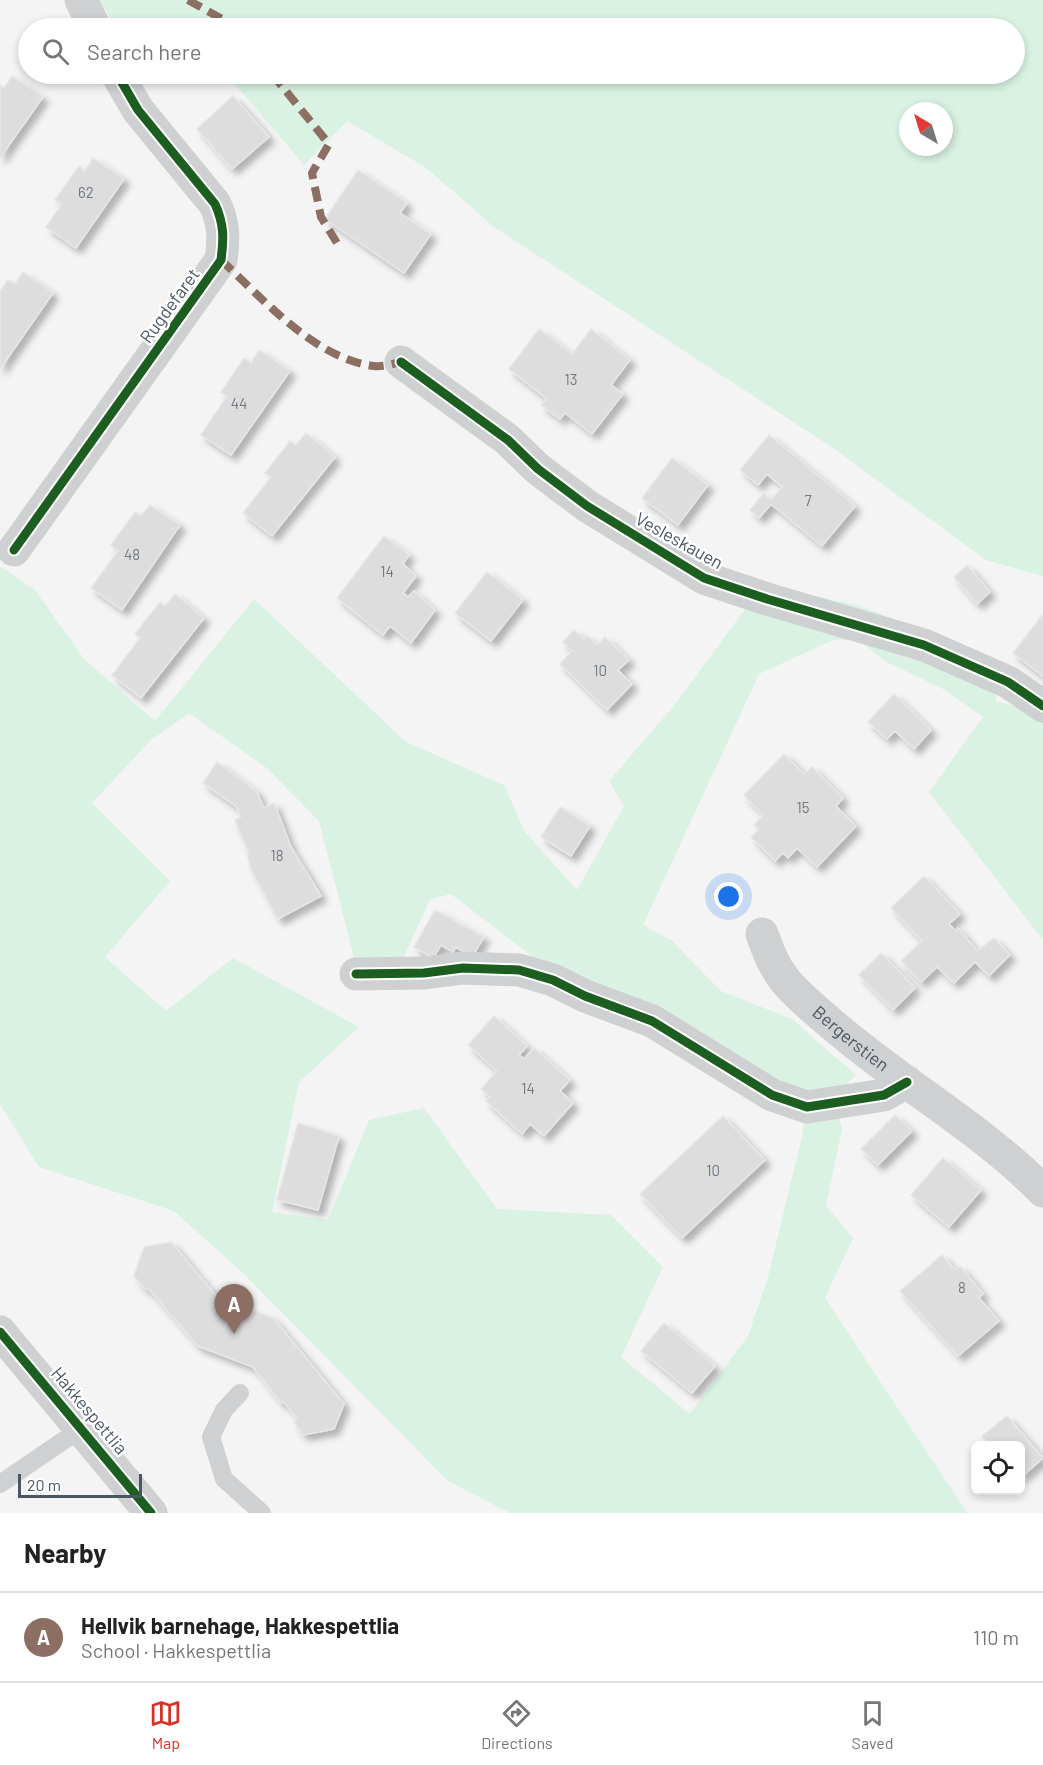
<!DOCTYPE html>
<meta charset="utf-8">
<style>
:root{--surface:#fff;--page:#f6f6f6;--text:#222;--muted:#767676;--line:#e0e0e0;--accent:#d93025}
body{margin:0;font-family:Barlow,sans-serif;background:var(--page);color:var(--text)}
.controls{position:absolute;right:18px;bottom:18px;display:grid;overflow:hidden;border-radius:9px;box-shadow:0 3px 9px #0003}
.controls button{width:54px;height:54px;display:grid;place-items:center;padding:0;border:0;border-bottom:2px solid var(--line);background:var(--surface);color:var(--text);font:30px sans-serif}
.compass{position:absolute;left:899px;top:102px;width:54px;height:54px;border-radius:50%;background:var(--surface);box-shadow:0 3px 9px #0003;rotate:322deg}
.scale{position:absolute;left:18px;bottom:15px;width:124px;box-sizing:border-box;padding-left:6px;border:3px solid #4a5661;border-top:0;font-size:16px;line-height:21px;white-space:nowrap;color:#4a5661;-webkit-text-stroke:4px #fff;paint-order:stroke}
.you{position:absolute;left:729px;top:897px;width:21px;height:21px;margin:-15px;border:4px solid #fff;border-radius:50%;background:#1a73e8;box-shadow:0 0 0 9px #1a73e833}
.badge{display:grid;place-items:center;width:39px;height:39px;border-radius:50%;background:var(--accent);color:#fff;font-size:20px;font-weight:700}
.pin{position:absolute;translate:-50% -50px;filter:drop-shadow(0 2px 3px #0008)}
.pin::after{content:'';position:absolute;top:32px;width:21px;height:18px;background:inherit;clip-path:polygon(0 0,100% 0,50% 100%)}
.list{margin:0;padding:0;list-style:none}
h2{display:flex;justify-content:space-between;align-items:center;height:78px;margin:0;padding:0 24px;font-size:26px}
h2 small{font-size:20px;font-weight:400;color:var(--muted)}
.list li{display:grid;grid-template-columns:39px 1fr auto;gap:18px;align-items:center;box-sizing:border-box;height:90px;padding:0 24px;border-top:2px solid var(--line)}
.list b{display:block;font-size:22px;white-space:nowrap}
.list p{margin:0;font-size:20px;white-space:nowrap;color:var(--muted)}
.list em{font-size:20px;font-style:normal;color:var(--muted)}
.icon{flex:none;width:33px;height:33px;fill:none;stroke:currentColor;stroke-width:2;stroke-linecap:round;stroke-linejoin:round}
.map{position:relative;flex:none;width:1043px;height:1513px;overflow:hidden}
.search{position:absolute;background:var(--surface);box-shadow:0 3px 9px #0003;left:18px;right:18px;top:18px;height:66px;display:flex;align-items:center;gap:15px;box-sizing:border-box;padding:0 21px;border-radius:33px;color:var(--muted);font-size:22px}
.sheet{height:168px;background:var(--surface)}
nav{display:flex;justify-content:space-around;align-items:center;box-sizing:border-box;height:84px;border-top:2px solid var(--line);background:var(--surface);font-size:16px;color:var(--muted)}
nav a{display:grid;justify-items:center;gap:3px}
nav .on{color:var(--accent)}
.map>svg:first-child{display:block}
.green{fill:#d9f2e3;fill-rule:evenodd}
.building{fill:#ddddde;stroke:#e5e6e7;stroke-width:1.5;filter:url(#shadow)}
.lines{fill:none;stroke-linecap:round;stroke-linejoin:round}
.lane{stroke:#ced0d2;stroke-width:18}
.street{stroke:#ced0d2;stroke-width:33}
.quiet{stroke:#8d6e63;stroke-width:8;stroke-dasharray:15 8;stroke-linecap:butt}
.cycleway-casing{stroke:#fff;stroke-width:13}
.cycleway{stroke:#1b5e20;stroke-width:9}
.labels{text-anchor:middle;stroke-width:5;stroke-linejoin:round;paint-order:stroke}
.number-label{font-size:15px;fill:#707881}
.street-label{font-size:18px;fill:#4a5661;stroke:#fff}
</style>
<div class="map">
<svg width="1043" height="1513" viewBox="0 0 1043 1513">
<defs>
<filter id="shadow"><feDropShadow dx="5.5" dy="5.5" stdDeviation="3" flood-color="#0004"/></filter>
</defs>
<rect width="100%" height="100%" fill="#f4f4f4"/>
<path class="green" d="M99 0H1043V576L986 560 833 448 494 227 425 167 347 121 304 165 233 82 214 74H1014V28H117ZM908 111H944V147H908Z
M0 566 35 590 84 659 155 721 254 599 406 742 504 785 525 832 577 890 624 806 609 781 672 708 763 585 857 605 993 657 996 701 1043 714V940L929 792 983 717 945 690 887 662 857 639 833 640 759 674 643 925 671 940 721 991 792 1019 856 1075 834 1096 842 1129 826 1206 853 1238 825 1298 967 1513H510L448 1481 244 1274 174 1211 39 1167 0 1104ZM189 713 268 769 319 821 354 958 404 957 430 899 451 894 550 970 805 1098 803 1132 768 1277 748 1336 690 1414 621 1357 663 1267 611 1215 497 1209 424 1108 369 1120 328 1220 272 1212 299 1082 359 1027 233 958 166 1011 105 957 170 881 92 803 150 741Z"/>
<path class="building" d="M12 76 43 97 0 158V85L4 88Z
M233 96 269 137 232 169 197 129Z
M93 158 124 179 76 248 46 227 62 204 55 200 79 166 85 171Z
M358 170 407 203 400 213 431 234 404 273 325 219Z
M23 272 53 293 0 369V291L8 280 15 284Z
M539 329 572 354 591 329 630 360 611 385 623 394 592 434 565 413 560 419 541 405 547 399 509 369Z
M259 350 290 371 231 455 201 435 227 396 221 392 244 358 251 363Z
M306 433 335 457 272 536 243 513 271 477 265 473 290 441 296 445Z
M769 435 855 506 822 546 771 504 759 518 750 510 764 493 771 500 782 487 767 474 758 485 740 470Z
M672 458 708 485 678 525 642 498Z
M150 505 180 525 122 610 91 588 118 551 111 545 135 512 141 516Z
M384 536 409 555 403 564 416 576 403 593 408 597 414 591 435 610 411 643 390 626 383 635 337 598Z
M967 565 990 592 977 604 954 577Z
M487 572 523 600 491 641 455 613Z
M175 594 204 618 141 698 112 675 140 638 135 634 160 602 165 606Z
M1043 614V676L1013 653Z
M574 630 584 639 587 636 597 645 605 637 629 660 618 670 632 684 607 710 560 664 572 651 563 642Z
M894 694 931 730 914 749 895 731 887 739 868 722Z
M784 754 804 774 812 767 843 798 836 806 856 826 817 867 797 848 788 858 783 853 775 861 751 837 759 830 754 825 763 815 744 795Z
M217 762 256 791 264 808 274 803 291 847 321 896 278 919 251 869 247 855 249 854 235 820 241 817 237 807 203 783Z
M560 807 590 826 571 856 541 837Z
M924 876 960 914 949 924 956 931 958 928 977 951 994 938 1010 955 989 976 975 962 954 983 937 967 921 982 901 961 922 941 891 908Z
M435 910 484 937 472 957 456 947 453 952 441 945 433 958 414 947Z
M881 953 915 988 893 1010 859 975Z
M494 1016 527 1046 519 1055 524 1059 534 1048 570 1080 560 1091 573 1103 544 1136 530 1124 522 1134 486 1101 490 1097 481 1089 497 1071 468 1045Z
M895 1115 912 1131 878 1165 861 1149Z
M723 1116 765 1160 682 1238 640 1194Z
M298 1123 339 1136 318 1210 277 1200Z
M943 1158 981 1190 949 1227 911 1195Z
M171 1242 218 1298 273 1318 344 1404 334 1429 303 1435 294 1422 297 1418 284 1402 281 1403 253 1367 198 1346 149 1289 144 1288 134 1276 144 1247Z
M942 1255 955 1270 960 1266 983 1294 979 1298 999 1321 958 1356 900 1291Z
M664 1323 715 1366 692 1393 641 1351Z
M1007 1416 1043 1458 1020 1478V1446H990L982 1436Z"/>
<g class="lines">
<path class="lane" d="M240 1393 224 1410 211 1437 224 1479 262 1513
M0 1484 82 1428"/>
<g class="street">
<path d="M81 0 95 28"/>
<path d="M401 362 508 440 538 469 587 506 704 578 767 599 924 645 1008 682 1043 706"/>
<path d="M14 550 221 260C224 238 224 224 215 204L138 110 117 74"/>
<path id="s1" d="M762 934C768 950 773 965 784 979 798 997 817 1011 834 1026 901 1084 981 1128 1043 1191"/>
<path d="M356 974 424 973 463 968 519 970 553 980 585 996 652 1021 772 1095 807 1107 884 1095 907 1082"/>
<path d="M0 1332 151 1513"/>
</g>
<path class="quiet" d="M188 0 231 24 235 28
M272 74 329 144 312 173 321 217 337 243
M221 260C262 298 315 359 374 366 382 367 393 364 401 362"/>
<g class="cycleway-casing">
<path id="cycleway" d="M401 362 508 440 538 469 587 506 704 578 767 599 924 645 1008 682 1043 706
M14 550 221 260C224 238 224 224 215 204L138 110 117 74
M356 974 424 973 463 968 519 970 553 980 585 996 652 1021 772 1095 807 1107 884 1095 907 1082
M0 1332 151 1513"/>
</g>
<use href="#cycleway" class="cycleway"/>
</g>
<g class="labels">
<g class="number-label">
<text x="86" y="198">62</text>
<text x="571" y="385">13</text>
<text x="239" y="409">44</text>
<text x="808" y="506">7</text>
<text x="132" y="560">48</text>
<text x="387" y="577">14</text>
<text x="600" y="676">10</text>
<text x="803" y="813">15</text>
<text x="277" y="861">18</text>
<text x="528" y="1094">14</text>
<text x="713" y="1176">10</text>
<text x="962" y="1293">8</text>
</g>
<g class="street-label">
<text transform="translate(170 306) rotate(-54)" y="6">Rugdefaret</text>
<text transform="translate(679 541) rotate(29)" y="6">Vesleskauen</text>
<text dy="6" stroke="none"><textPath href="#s1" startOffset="140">Bergerstien</textPath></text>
<text transform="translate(89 1411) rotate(50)" y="6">Hakkespettlia</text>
</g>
</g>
</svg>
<div class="controls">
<button><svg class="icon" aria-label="locate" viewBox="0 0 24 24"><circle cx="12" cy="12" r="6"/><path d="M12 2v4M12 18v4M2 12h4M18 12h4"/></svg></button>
</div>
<svg class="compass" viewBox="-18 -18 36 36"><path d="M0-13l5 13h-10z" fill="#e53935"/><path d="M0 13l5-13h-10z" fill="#767676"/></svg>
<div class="scale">20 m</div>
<div class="you"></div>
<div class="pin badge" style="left:234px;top:1334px;background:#8d6e63">A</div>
<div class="search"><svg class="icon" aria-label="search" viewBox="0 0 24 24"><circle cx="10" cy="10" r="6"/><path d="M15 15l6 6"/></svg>Search here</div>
</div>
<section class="sheet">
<h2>Nearby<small></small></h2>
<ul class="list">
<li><span class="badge" style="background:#8d6e63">A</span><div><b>Hellvik barnehage, Hakkespettlia</b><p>School · Hakkespettlia</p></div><em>110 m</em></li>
</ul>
</section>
<nav>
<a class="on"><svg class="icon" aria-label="map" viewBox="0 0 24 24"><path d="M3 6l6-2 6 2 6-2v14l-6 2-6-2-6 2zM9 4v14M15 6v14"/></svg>Map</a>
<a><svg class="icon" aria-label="directions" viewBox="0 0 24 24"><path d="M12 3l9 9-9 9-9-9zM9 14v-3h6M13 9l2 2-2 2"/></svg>Directions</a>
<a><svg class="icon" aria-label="saved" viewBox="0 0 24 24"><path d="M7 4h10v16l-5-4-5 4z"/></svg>Saved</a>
</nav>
